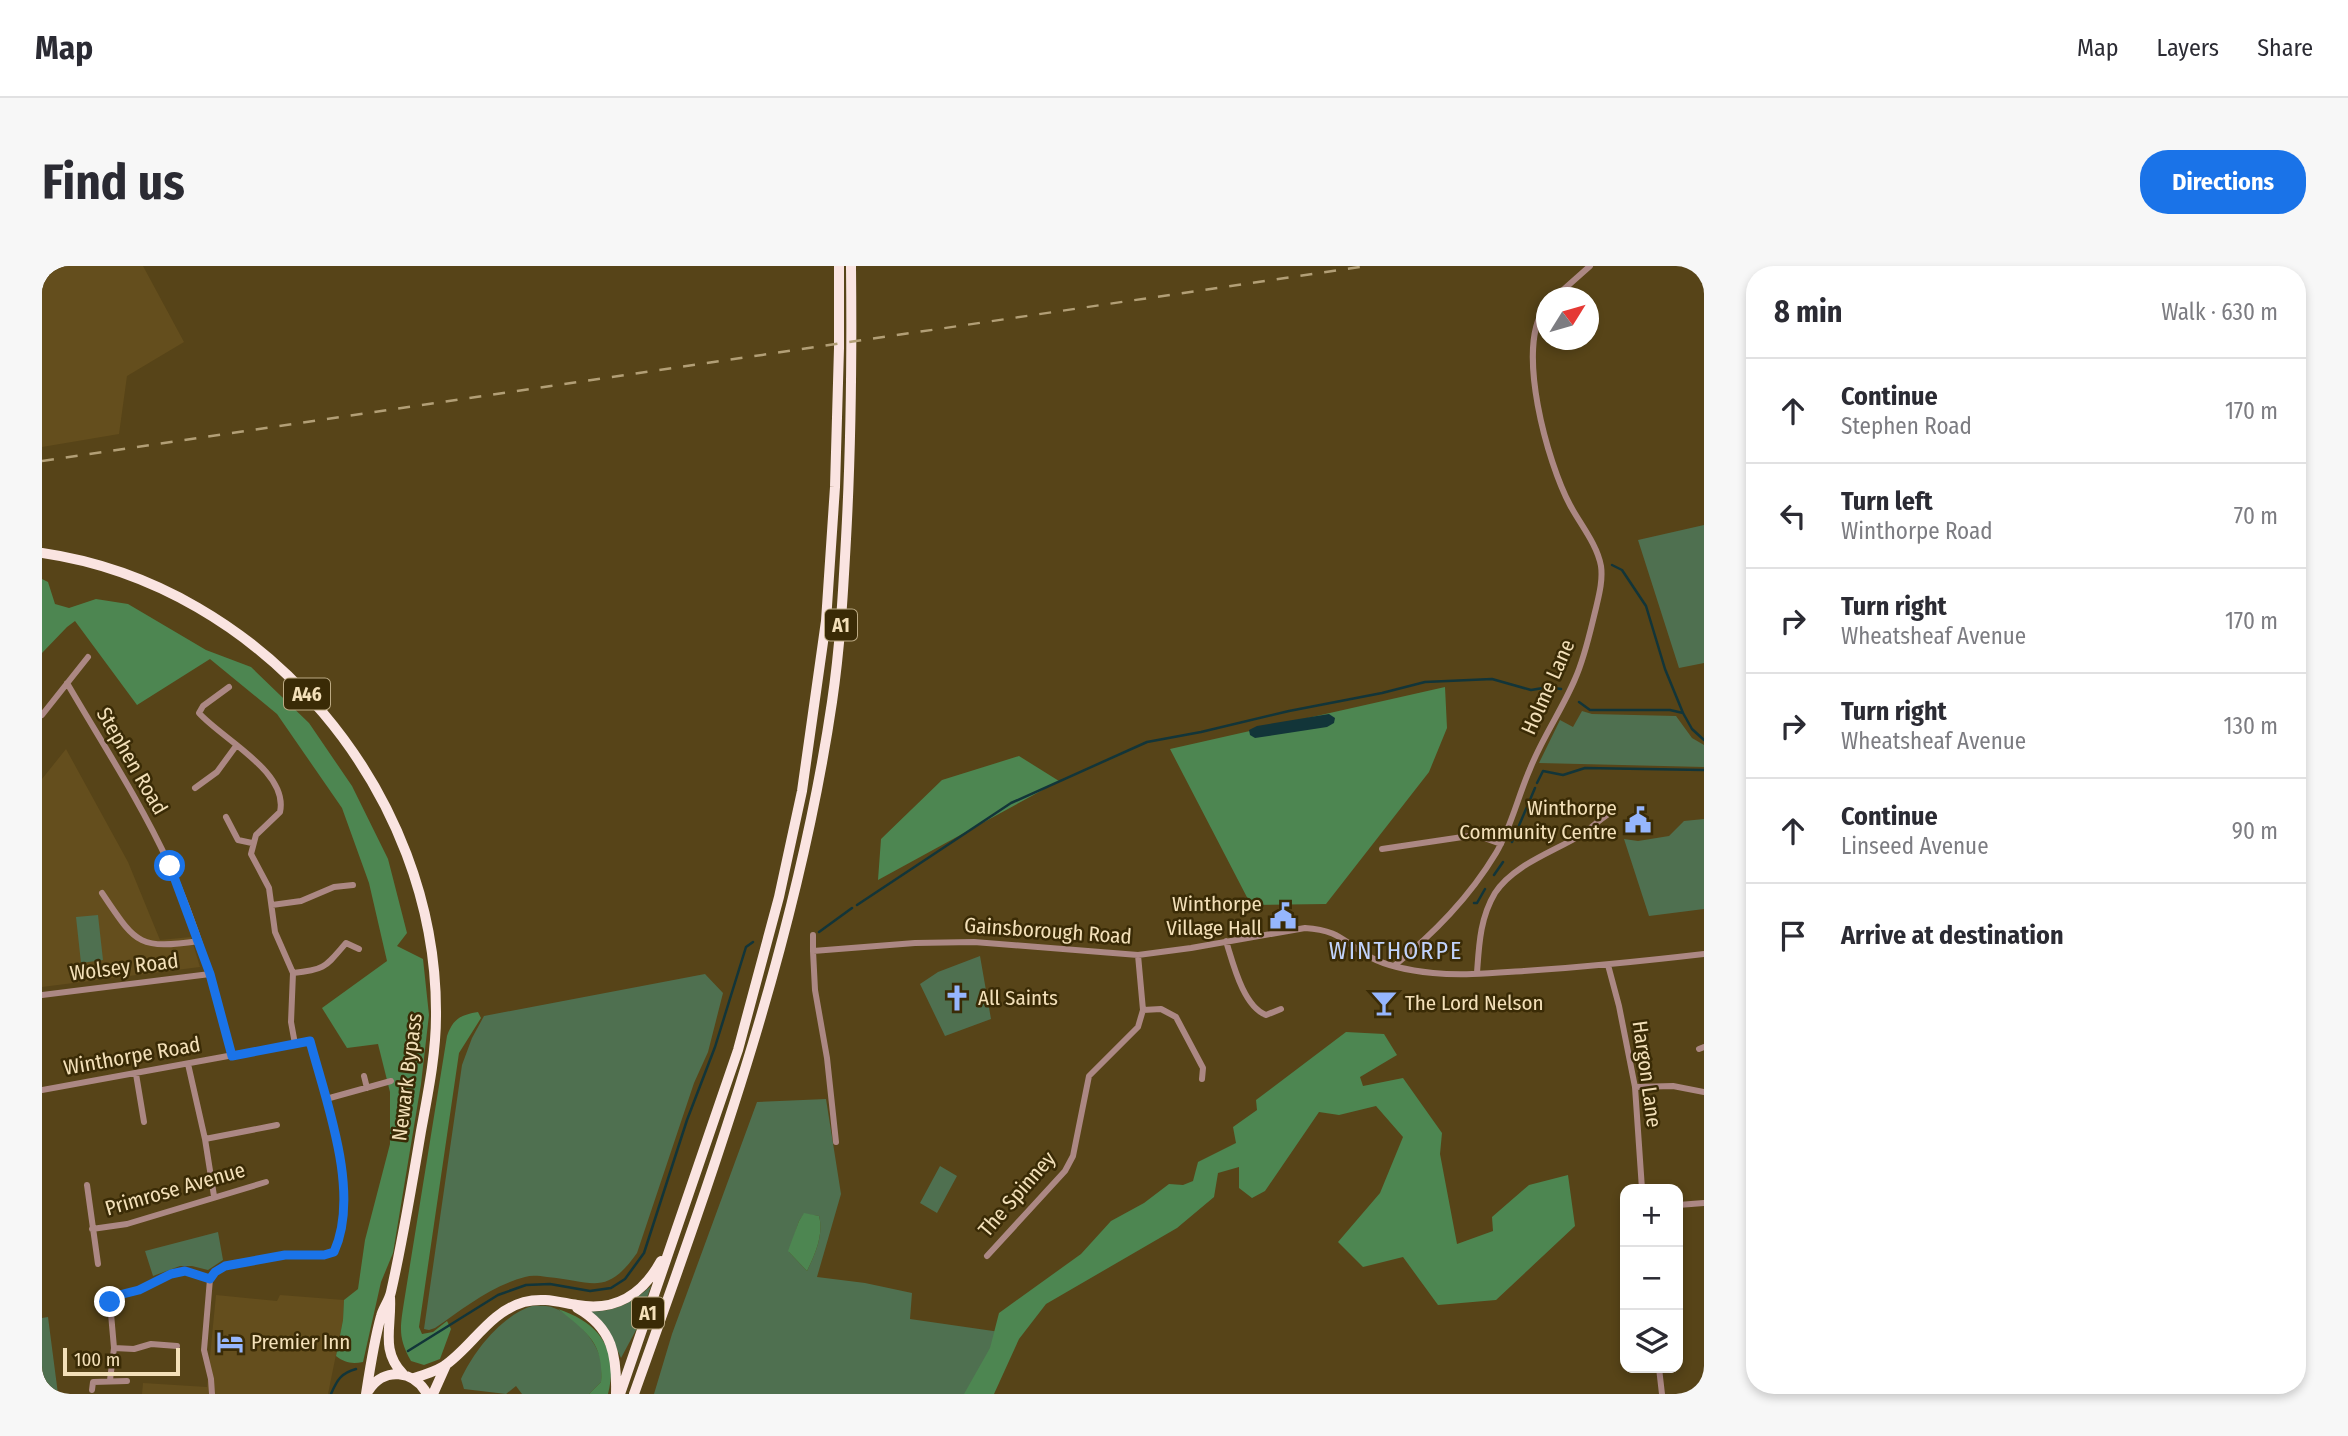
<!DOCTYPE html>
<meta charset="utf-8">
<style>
:root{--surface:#fff;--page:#f7f7f7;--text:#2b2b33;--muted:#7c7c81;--line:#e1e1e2;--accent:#1a73e8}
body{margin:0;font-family:"Fira Sans Condensed",sans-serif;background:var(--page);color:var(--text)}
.controls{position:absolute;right:21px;bottom:21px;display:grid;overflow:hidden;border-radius:14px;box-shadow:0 4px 10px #0003}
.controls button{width:63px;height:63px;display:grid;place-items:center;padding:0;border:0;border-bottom:2px solid var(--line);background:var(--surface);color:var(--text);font:35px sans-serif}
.compass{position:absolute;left:1494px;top:21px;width:63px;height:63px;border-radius:50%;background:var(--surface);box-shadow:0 4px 10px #0003;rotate:53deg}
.scale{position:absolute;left:21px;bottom:18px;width:117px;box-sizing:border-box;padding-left:7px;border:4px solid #f3e0b9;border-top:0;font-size:19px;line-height:24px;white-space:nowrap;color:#f3e0b9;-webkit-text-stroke:5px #3a2b06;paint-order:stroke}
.stop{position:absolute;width:21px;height:21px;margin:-16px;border:5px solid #1a73e8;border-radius:50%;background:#fff}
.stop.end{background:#1a73e8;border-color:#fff;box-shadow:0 2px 7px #0008}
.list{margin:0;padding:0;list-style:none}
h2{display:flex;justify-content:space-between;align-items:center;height:91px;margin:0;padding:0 28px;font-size:30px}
h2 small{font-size:23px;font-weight:400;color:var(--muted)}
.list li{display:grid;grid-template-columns:46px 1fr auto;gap:21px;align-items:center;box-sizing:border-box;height:105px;padding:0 28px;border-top:2px solid var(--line)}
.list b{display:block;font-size:26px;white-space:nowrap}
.list p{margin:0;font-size:23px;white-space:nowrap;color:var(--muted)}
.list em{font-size:23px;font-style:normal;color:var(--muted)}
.icon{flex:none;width:38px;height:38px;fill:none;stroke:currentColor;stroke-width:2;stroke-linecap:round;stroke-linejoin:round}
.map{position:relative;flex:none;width:1662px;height:1128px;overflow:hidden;border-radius:28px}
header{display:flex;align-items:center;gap:42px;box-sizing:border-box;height:98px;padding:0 35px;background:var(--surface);border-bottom:2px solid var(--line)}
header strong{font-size:33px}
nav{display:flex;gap:38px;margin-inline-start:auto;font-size:24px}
.intro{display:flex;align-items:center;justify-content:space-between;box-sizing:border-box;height:168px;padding:0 42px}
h1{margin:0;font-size:49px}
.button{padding:18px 32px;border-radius:28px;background:var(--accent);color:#fff;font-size:24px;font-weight:700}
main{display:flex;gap:42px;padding:0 42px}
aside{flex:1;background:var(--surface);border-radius:28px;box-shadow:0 4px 10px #0003}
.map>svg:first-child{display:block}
.built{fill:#644e1d}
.green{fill:#4f7050;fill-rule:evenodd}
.forest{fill:#4d8651}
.water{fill:#123539}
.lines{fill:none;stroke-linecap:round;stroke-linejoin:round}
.stream{stroke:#123539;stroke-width:2.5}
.minor{stroke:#ac8884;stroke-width:6}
.trunk{stroke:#fae4e1;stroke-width:10}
.rail{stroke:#b29f76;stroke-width:2.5;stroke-dasharray:12 12;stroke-linecap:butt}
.route{stroke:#1a73e8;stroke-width:9}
.labels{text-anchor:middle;stroke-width:5;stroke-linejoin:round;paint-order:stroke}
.shield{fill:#3a2b06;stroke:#bcaa83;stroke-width:2}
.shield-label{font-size:19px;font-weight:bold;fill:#f3e0b9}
.street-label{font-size:21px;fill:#f3e0b9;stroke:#3a2b06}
.poi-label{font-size:21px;fill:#f3e0b9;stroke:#3a2b06;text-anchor:start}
.quarter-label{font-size:24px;letter-spacing:2px;fill:#c1d3fc;stroke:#3a2b06}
</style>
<header>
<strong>Map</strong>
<nav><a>Map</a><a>Layers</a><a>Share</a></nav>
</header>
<div class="intro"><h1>Find us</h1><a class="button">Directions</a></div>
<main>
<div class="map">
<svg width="1662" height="1128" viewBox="0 0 1662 1128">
<rect width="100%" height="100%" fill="#574418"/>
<path class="built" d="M0 0H101L142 76 85 110 77 168 0 181Z
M24 483 86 596 118 674 149 671 158 701 0 721V513Z
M174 1029 235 1035 238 1029 302 1034 301 1054 286 1128H100L101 1117 165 1121Z"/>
<path class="green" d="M1662 259V397L1637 402 1596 274Z
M1540 445 1550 448 1634 450 1650 472 1662 479V501L1497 497 1518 454 1531 461Z
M1662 553V643L1607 650 1582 573 1596 575 1627 570 1642 555Z
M56 649 61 694 39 697 34 651Z
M938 690 949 753 903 770 878 718 896 706Z
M663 708 681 727 666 786 652 817 595 987C564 1031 551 1015 505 1011 497 1010 490 1009 483 1011 449 1020 422 1042 393 1062L387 1064 382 1063 420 799 430 772 442 750Z
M784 833 799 928 775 1011 823 1017 870 1027 868 1053 965 1067 934 1128H612L630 1068 715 836ZM762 948 777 950C782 968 773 989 765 1005L747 986 757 955Z
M898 900 915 910 895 947 878 937Z
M176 966 181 994 166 1004 150 1000H138L111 1010 103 985Z
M609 1020 594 1064 579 1092 566 1063 546 1045C572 1047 590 1037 609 1020Z
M490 1040C497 1040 505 1039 512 1042 532 1049 558 1077 560 1100 560 1105 559 1111 559 1116L547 1128H480L474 1120 464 1128 422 1123 419 1113C432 1085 459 1050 490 1040Z
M6 1051 16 1128H0V1052Z"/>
<path class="forest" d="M0 313 6 316 13 338 27 342 54 333 86 338 164 384 209 401 267 457 310 520 346 593 365 667 355 680 381 693 387 749 379 818 351 987 339 1016 321 1096C310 1098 303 1097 294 1090L301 1054 302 1034 316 1023 323 974 348 878V826L336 778 305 782 280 742 345 695 327 617 300 542 235 448 168 393 95 439 33 355 25 361 0 387Z
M1403 421 1405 462 1387 506 1284 638 1209 639 1128 483Z
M977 490 1017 515 836 614 839 573 900 514Z
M436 746 439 752 417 787 377 1061 380 1068 391 1066 405 1055 409 1063 398 1093 382 1099 369 1095C356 1072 358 1062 362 1036L405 770C411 753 418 749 436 746Z
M1304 766 1342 768 1355 789 1318 811 1321 820 1361 812 1400 867 1398 888 1415 978 1451 965 1450 951 1487 919 1526 909 1533 960 1454 1034 1396 1039 1361 991 1321 1001 1296 976 1338 927 1361 871 1334 840 1297 849 1277 846 1223 925 1210 932 1197 922V901L1176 907 1172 931 1135 962 1004 1038 977 1073 952 1128H922L948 1082 957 1047 1039 988 1069 955 1102 937 1127 918 1141 919 1151 915 1156 896 1194 877 1191 861 1215 844 1214 834Z
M762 947 777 950C782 968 773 989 765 1005L746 985 757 955Z
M516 1043C558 1057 577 1084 566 1128H547L559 1116C562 1077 545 1066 516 1043Z"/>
<path class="water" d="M1287 448 1293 452 1292 457 1285 461 1213 472 1208 469 1207 464 1215 460Z"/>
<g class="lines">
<path class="stream" d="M1570 299 1580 304 1604 340 1623 403 1641 447
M1537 436 1548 444H1628L1641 447 1650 463 1662 474
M1495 517 1501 505 1521 509 1543 502 1662 504
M1470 576 1493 522
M1452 609 1461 596
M1432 637H1435L1443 623
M815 639 969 537 1105 476 1159 466 1247 445 1340 427 1383 416 1450 413 1489 424 1507 421 1519 423
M777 666 810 642
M366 1085 456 1029 484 1019 508 1018 548 1025 569 1022 583 1013 602 987 645 854 673 781 704 681 711 676
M289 1128C295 1114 299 1107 314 1103"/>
<path class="minor" d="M1512 32 1548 0
M25 417C60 477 98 535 127 598 155 659 173 725 190 790
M187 421 161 440 157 447C180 473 247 506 238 546L214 569 209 588 227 622 233 666 251 707 249 756 253 778
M0 449 46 391
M153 522 175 506 194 480
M184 551 196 574 210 577
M1340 583 1434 569 1459 578
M60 627C94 677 95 684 157 675
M230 639 259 635 292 621 311 619
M771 669V685L873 677 932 676 1096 689 1149 682 1263 662C1298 664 1302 677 1330 692 1347 701 1372 705 1391 707 1421 710 1452 707 1482 705 1542 701 1602 695 1662 688
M1184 675C1191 697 1201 740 1224 749L1239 743
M771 685 773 724 785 792 794 876
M1566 699 1577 740 1593 821 1600 923
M1352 700C1392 667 1427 632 1454 587 1469 562 1476 530 1488 503 1500 472 1520 444 1533 413 1543 391 1548 366 1554 342 1557 329 1561 314 1559 300 1555 278 1538 258 1528 239 1506 198 1472 80 1504 40
M251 707C284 704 284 700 304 677L317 683
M1435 707C1437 679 1438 652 1453 627 1471 599 1511 586 1539 569 1548 563 1556 555 1565 549
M0 729 168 708
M1101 744 1119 743 1134 751 1161 802 1160 813
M1657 783 1662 781
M146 798 163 873 172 930
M94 808 102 856
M322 810 325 822
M1593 821 1631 820 1662 826
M0 824 268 775C284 836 319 927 292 986L282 989H243L183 1000 173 1006 168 1013
M284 833 349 815
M163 873 235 859
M45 919 56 998
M1636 939 1662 937
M50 963 85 958 224 916
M945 990 1023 905 1031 890 1047 810 1096 761 1101 744 1096 689
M168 1013 162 1084 169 1113 170 1128
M72 1082 92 1083 109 1078 135 1080
M1617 1102 1620 1128
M68 1114 72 1082 68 1036 77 1029 97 1024 129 1008 143 1005 168 1013
M50 1124 51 1116 85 1115"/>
<path class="trunk" d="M0 287C222 319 396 527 394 750 394 788 386 827 379 865 370 919 361 973 349 1026 347 1035 341 1042 339 1050 332 1075 328 1102 324 1128
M348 1031C350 1061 338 1084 361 1108
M535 1042C571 1062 575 1090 574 1128
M372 1112C382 1109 392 1106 402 1100 430 1081 447 1046 482 1036 501 1031 516 1036 535 1039 573 1046 601 1028 619 995
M327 1124C342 1101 372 1104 385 1128
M391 1128 404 1099
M578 1128 696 784 737 631 760 525 784 355 793 221 797 82V0
M592 1128C673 901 755 674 790 436 798 382 801 328 804 273 809 182 810 91 809 0"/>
<path class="rail" d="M0 195 1324 0"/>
</g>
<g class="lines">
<path class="route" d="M68 1036 77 1029 97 1024 129 1008 143 1005 168 1013 173 1006 183 1000 243 989H282L292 986C319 927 284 835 268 775L190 790 168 708 128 600"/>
</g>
<defs>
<g id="civic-bare" transform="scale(2.1)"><path d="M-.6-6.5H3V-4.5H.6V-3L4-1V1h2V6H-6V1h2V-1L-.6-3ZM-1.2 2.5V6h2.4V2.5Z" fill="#96b6fd" stroke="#3a2b06" stroke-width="2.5" paint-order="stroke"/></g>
<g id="church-bare" transform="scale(2.1)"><path d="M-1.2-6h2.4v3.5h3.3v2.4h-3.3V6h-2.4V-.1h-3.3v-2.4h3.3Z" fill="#96b6fd" stroke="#3a2b06" stroke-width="2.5" paint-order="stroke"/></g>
<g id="bar-bare" transform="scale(2.1)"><path d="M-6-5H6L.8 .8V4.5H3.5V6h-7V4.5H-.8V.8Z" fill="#96b6fd" stroke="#3a2b06" stroke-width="2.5" paint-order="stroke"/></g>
<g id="hotel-bare" transform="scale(2.1)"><path d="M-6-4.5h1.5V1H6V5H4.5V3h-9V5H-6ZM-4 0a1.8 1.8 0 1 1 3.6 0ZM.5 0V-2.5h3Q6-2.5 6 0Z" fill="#96b6fd" stroke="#3a2b06" stroke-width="2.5" paint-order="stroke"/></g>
</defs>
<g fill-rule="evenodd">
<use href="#civic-bare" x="1596" y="554"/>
<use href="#civic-bare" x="1241" y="650"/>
<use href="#church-bare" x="915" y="732"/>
<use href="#bar-bare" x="1342" y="737"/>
<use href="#hotel-bare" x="188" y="1076"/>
</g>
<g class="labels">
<g class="shield">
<rect x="783" y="343.5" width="32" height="31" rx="5"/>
<rect x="242" y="412.5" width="46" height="31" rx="5"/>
<rect x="590" y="1031.5" width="32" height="31" rx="5"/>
</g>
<g class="shield-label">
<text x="799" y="366">A1</text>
<text x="265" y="435">A46</text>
<text x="606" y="1054">A1</text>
</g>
<g class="street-label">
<text transform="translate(1506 421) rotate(-66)" y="7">Holme Lane</text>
<text transform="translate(90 495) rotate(60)" y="7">Stephen Road</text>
<text transform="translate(1006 665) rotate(4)" y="7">Gainsborough Road</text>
<text transform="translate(82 701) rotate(-7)" y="7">Wolsey Road</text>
<text transform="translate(90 790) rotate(-10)" y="7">Winthorpe Road</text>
<text transform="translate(1605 808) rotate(82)" y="7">Hargon Lane</text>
<text transform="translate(365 811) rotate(-83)" y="7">Newark Bypass</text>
<text transform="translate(133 923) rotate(-16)" y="7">Primrose Avenue</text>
<text transform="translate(975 928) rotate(-49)" y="7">The Spinney</text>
</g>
<g class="poi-label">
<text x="1575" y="549" text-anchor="end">Winthorpe<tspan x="1575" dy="24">Community Centre</tspan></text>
<text x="1220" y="645" text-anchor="end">Winthorpe<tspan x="1220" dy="24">Village Hall</tspan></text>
<text x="936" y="739">All Saints</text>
<text x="1363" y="744">The Lord Nelson</text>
<text x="209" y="1083">Premier Inn</text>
</g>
<g class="quarter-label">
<text x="1354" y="693">WINTHORPE</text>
</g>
</g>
</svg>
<div class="controls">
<button>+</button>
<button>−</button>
<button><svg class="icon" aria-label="layers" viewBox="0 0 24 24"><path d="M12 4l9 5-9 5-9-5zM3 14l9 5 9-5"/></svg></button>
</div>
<svg class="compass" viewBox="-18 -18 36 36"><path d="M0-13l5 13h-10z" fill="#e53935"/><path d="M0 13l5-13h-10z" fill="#7c7c81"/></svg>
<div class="scale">100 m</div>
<div class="stop" style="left:128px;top:600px"></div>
<div class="stop end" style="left:68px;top:1036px"></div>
</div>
<aside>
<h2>8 min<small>Walk · 630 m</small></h2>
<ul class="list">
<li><svg class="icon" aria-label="ahead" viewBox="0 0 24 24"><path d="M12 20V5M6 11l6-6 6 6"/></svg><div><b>Continue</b><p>Stephen Road</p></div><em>170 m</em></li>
<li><svg class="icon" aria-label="left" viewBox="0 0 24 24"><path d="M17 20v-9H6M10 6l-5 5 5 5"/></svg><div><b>Turn left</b><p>Winthorpe Road</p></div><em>70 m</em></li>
<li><svg class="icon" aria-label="right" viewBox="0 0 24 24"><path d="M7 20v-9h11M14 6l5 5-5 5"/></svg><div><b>Turn right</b><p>Wheatsheaf Avenue</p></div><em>170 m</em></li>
<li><svg class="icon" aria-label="right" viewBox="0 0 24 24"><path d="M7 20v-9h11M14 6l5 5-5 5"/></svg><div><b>Turn right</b><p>Wheatsheaf Avenue</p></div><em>130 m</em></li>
<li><svg class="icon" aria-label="ahead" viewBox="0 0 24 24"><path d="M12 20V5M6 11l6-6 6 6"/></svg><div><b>Continue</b><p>Linseed Avenue</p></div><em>90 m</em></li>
<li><svg class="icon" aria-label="arrive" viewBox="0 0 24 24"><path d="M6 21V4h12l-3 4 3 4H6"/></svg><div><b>Arrive at destination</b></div></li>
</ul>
</aside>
</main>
